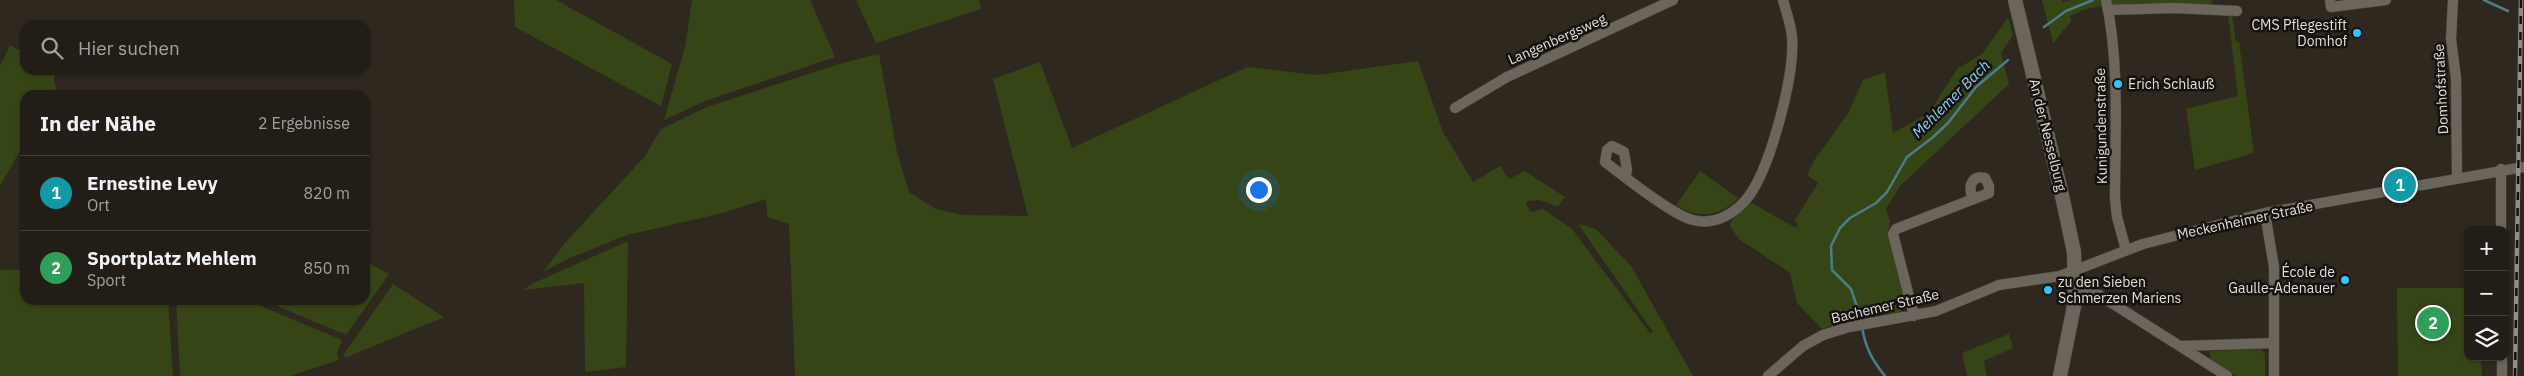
<!DOCTYPE html>
<html lang="de">
<meta charset="utf-8">
<style>
:root{--surface:#221e17;--page:#2a2720;--text:#f1f3f6;--muted:#a2a2a1;--line:#3f3c36;--accent:#28c8ff}
body{margin:0;font-family:"IBM Plex Sans",sans-serif;background:var(--page);color:var(--text)}
.controls{position:absolute;right:15px;bottom:15px;display:grid;overflow:hidden;border-radius:10px;box-shadow:0 1px 4px #0004}
.controls button{width:45px;height:45px;display:grid;place-items:center;padding:0;border:0;border-bottom:1px solid var(--line);background:var(--surface);color:var(--text);font:25px sans-serif}
.you{position:absolute;left:1258px;top:189px;width:18px;height:18px;margin:-12px;border:4px solid #fff;border-radius:50%;background:#1a73e8;box-shadow:0 0 0 8px #1a73e833}
.badge{display:grid;place-items:center;width:32px;height:32px;border-radius:50%;background:var(--accent);color:#fff;font-size:16px;font-weight:700}
.pin{position:absolute;translate:-50% -50%;border:2px solid #fff;box-shadow:0 1px 5px #0006}
.list{margin:0;padding:0;list-style:none}
h2{display:flex;justify-content:space-between;align-items:center;height:65px;margin:0;padding:0 20px;font-size:21px}
h2 small{font-size:16px;font-weight:400;color:var(--muted)}
.list li{display:grid;grid-template-columns:32px 1fr auto;gap:15px;align-items:center;box-sizing:border-box;height:75px;padding:0 20px;border-top:1px solid var(--line)}
.list b{display:block;font-size:19px;white-space:nowrap}
.list p{margin:0;font-size:16px;white-space:nowrap;color:var(--muted)}
.list em{font-size:16px;font-style:normal;color:var(--muted)}
.icon{flex:none;width:28px;height:28px;fill:none;stroke:currentColor;stroke-width:2;stroke-linecap:round;stroke-linejoin:round}
.map{position:relative;flex:none;width:2524px;height:376px;overflow:hidden}
.search{position:absolute;background:var(--surface);box-shadow:0 1px 4px #0004;left:20px;top:20px;width:350px;height:55px;display:flex;align-items:center;gap:12px;box-sizing:border-box;padding:0 18px;border-radius:15px;color:var(--muted);font-size:19px}
.panel{position:absolute;background:var(--surface);box-shadow:0 1px 4px #0004;left:20px;top:90px;width:350px;height:215px;border-radius:15px}
.map>svg:first-child{display:block}
.green{fill:#364515}
.lines{fill:none;stroke-linecap:round;stroke-linejoin:round}
.stream{stroke:#4c7c8b;stroke-width:2.5}
.street-casing{stroke:#4b473f;stroke-width:11}
.secondary-casing{stroke:#4b473f;stroke-width:15}
.street{stroke:#6b655b;stroke-width:10}
.secondary{stroke:#6b655b;stroke-width:14}
.rail-casing{stroke:#928d86;stroke-width:4.5}
.rail{stroke:#14110e;stroke-width:2.5;stroke-dasharray:8;stroke-linecap:butt}
.poi-dot{fill:#28c8ff;stroke:#14110e;stroke-width:2}
.labels{text-anchor:middle;stroke-width:5;stroke-linejoin:round;paint-order:stroke}
.poi-label{font-size:14px;fill:#e3dfd9;stroke:#14110e;text-anchor:end}
.street-label{font-size:14px;fill:#e3dfd9;stroke:#14110e}
.water-label{font-size:15px;font-style:italic;fill:#87d7fb;stroke:#14110e}
</style>
<div class="map">
<svg width="2524" height="376" viewBox="0 0 2524 376">
<rect width="100%" height="100%" fill="#2e281f"/>
<path class="green" d="M514 0H556L672 64 661 106 515 27Z
M692 0H810L835 57 705 101 664 120 685 47Z
M856 0H979L981 9 876 43Z
M2042 0H2062L2063 2 2071 0H2212L2211 6 2134 3 2113 8 2101 6 2083 10 2070 16 2071 21 2053 43Z
M2228 14 2232 15 2236 42H2239L2254 153 2195 170 2186 109 2238 96Z
M2008 18 2013 35 2001 53 2009 84 1901 185 1886 209 1890 221 1888 234 1907 304 1900 312 1852 319 1822 329 1797 303 1790 273 1739 239 1730 226 1732 220 1750 202 1796 228 1798 224 1794 221 1818 183 1807 175 1815 159 1849 112 1863 80 1885 72 1893 133 1929 113 1957 69 1982 54Z
M10 45 25 53V70H54V82L57 87 52 95H25V142L0 186V66Z
M879 54 897 152 909 192 936 209 963 215 1028 216 993 79 1040 62 1072 148 1247 67 1317 75 1418 61 1443 132 1473 182 1500 166 1509 179 1525 171 1565 197 1558 207 1540 200 1528 201 1526 205 1531 212 1543 209 1572 229 1650 333 1653 332 1578 224 1596 229 1631 266 1693 376H795L789 224 767 217 766 199 719 214 627 235 568 259 543 272 565 243 645 156 661 129 707 107 839 64Z
M1700 171 1738 198C1721 217 1697 219 1676 205Z
M628 241 626 367 585 372 584 283 522 290 536 282Z
M365 261 389 274 346 335 263 300H365Z
M0 270H25V300H168L173 376H0Z
M393 284 444 317 345 358 344 354Z
M2397 288H2468V357H2481L2482 376H2398Z
M176 300H247L342 340 337 353 339 360 290 376H180Z
M2009 334 2013 348 1984 361 1987 376H1967L1962 353Z
M2261 349 2265 354V376H2236L2211 362 2210 351Z"/>
<g class="lines">
<path class="stream" d="M2484 0 2508 11
M2044 27 2066 11 2093 0
M1862 321 1851 289 1832 270 1831 246 1840 228 1850 218 1876 203 1887 192 1907 157 1932 138 1948 123 1976 87 2008 60
M1862 326C1865 347 1872 360 1885 376"/>
<g class="street-casing">
<path id="street" d="M2106 0C2120 64 2115 133 2115 199L2117 217 2126 250
M2330 0 2331 7 2386 0
M2453 0 2451 39 2456 78 2457 177
M2108 10 2175 8 2237 11
M1455 108 1507 77 1673 0
M2501 169V230
M1625 177 1627 170 1624 152 1612 146 1607 150 1605 162C1624 176 1672 215 1693 220 1715 226 1736 213 1749 196 1771 165 1795 75 1792 37 1791 24 1786 12 1783 0
M2265 213 2274 267V376
M2076 285 2096 293 2227 376
M1914 316 1893 234 1896 229 1989 193V186L1985 178C1970 175 1968 188 1973 199
M2181 346 2274 343
M2502 357V376
M1768 376 1803 346 1823 335 1849 327 1936 311 1999 285 2060 276 2143 244 2265 213 2524 167"/>
</g>
<g class="secondary-casing">
<path id="secondary" d="M2015 0 2061 191 2074 252 2075 301 2060 376"/>
</g>
<use href="#street" class="street"/>
<use href="#secondary" class="secondary"/>
<g class="rail-casing">
<path id="rail" d="M2515 376 2521 0"/>
</g>
<use href="#rail" class="rail"/>
</g>
<g class="poi-dot">
<circle cx="2357" cy="33" r="5"/>
<circle cx="2118" cy="84" r="5"/>
<circle cx="2345" cy="280" r="5"/>
<circle cx="2048" cy="290" r="5"/>
</g>
<g class="labels">
<g class="poi-label">
<text x="2347" y="30">CMS Pflegestift<tspan x="2347" dy="16">Domhof</tspan></text>
<text x="2128" y="89" text-anchor="start">Erich Schlauß</text>
<text x="2335" y="277">École de<tspan x="2335" dy="16">Gaulle-Adenauer</tspan></text>
<text x="2058" y="287" text-anchor="start">zu den Sieben<tspan x="2058" dy="16">Schmerzen Mariens</tspan></text>
</g>
<g class="street-label">
<text transform="translate(1557 39) rotate(-24)" y="5">Langenbergsweg</text>
<text transform="translate(2441 89) rotate(-93)" y="5">Domhofstraße</text>
<text transform="translate(2101 126) rotate(-91)" y="5">Kunigundenstraße</text>
<text transform="translate(2048 135) rotate(76)" y="5">An der Nesselburg</text>
<text transform="translate(2245 220) rotate(-12)" y="5">Meckenheimer Straße</text>
<text transform="translate(1885 306) rotate(-13)" y="5">Bachemer Straße</text>
</g>
<g class="water-label">
<text transform="translate(1951 99) rotate(-45)" y="5">Mehlemer Bach</text>
</g>
</g>
</svg>
<div class="controls">
<button>+</button>
<button>−</button>
<button><svg class="icon" aria-label="layers" viewBox="0 0 24 24"><path d="M12 4l9 5-9 5-9-5zM3 14l9 5 9-5"/></svg></button>
</div>
<div class="you"></div>
<div class="pin badge" style="left:2400px;top:185px;background:#0f9aa8">1</div>
<div class="pin badge" style="left:2433px;top:323px;background:#2e9e5b">2</div>
<div class="search"><svg class="icon" aria-label="search" viewBox="0 0 24 24"><circle cx="10" cy="10" r="6"/><path d="M15 15l6 6"/></svg>Hier suchen</div>
<section class="panel">
<h2>In der Nähe<small>2 Ergebnisse</small></h2>
<ul class="list">
<li><span class="badge" style="background:#0f9aa8">1</span><div><b>Ernestine Levy</b><p>Ort</p></div><em>820 m</em></li>
<li><span class="badge" style="background:#2e9e5b">2</span><div><b>Sportplatz Mehlem</b><p>Sport</p></div><em>850 m</em></li>
</ul>
</section>
</div>
